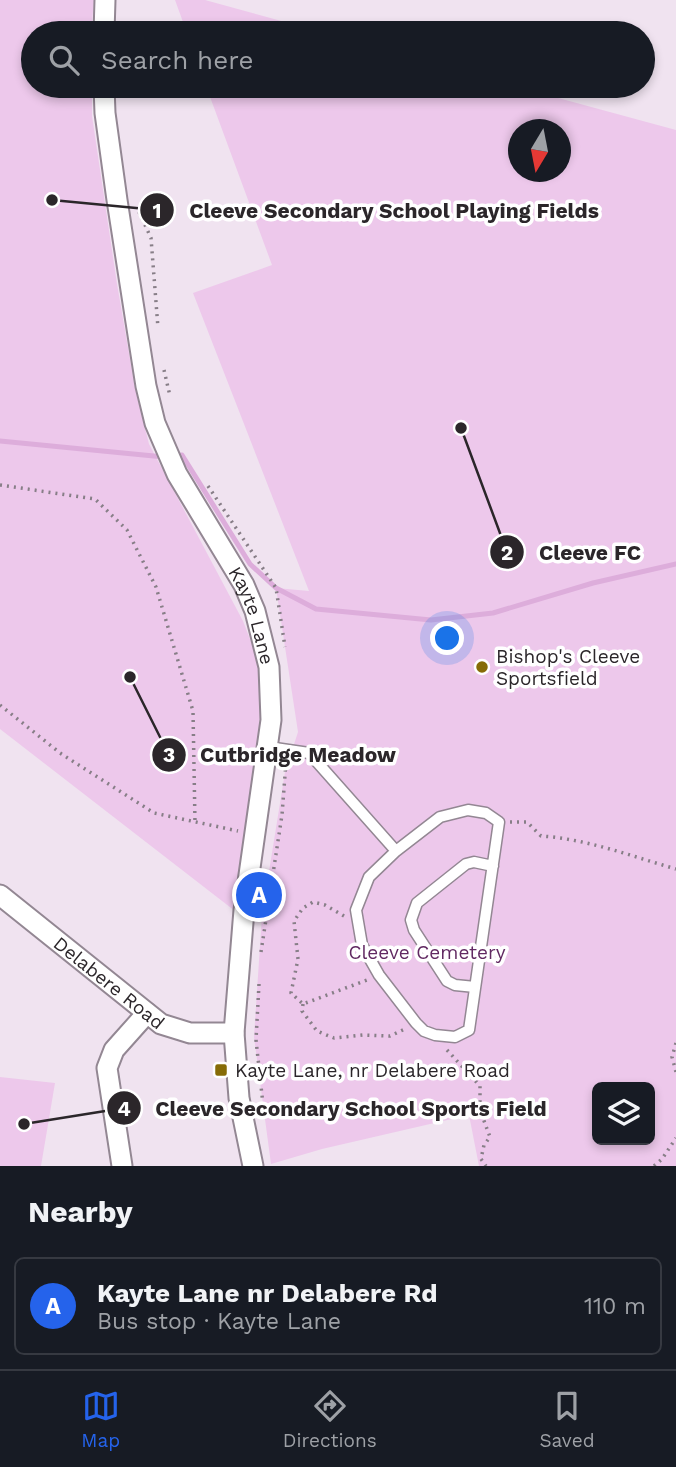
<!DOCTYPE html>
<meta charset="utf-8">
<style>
:root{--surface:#171b24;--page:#242831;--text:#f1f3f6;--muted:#9ea1a6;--line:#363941;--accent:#2563eb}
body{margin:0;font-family:"Work Sans",sans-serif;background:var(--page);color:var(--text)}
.controls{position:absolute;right:21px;bottom:21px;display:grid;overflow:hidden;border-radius:10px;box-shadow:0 4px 10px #0003}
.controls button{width:63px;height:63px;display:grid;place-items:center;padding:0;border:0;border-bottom:2px solid var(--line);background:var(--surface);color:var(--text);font:35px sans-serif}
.compass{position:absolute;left:508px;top:119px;width:63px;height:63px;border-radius:50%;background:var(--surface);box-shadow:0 4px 10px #0003;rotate:190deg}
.you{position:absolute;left:448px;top:639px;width:24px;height:24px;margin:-18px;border:5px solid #fff;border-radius:50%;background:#1a73e8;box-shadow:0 0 0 10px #1a73e833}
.badge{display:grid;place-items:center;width:46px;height:46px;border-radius:50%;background:var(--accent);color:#fff;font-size:23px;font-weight:700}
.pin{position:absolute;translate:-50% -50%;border:4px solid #fff;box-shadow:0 2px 7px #0006}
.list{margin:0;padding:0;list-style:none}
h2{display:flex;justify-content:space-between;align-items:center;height:91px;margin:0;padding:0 28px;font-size:30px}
h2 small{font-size:23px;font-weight:400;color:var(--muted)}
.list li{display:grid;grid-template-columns:46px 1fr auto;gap:21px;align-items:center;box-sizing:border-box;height:98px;margin:0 14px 14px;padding:0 14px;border:2px solid var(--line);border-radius:10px}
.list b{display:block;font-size:26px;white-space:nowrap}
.list p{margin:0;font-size:23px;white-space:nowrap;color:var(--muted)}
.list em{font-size:23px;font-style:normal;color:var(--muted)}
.icon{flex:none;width:38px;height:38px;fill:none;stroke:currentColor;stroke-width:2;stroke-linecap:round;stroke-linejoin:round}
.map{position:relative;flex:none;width:676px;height:1166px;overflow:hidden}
.search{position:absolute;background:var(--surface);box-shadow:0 4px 10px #0003;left:21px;right:21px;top:21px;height:77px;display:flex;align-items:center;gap:18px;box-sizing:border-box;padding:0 24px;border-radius:38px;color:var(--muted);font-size:26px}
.sheet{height:203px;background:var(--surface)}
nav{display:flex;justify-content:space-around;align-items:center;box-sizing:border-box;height:98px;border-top:2px solid var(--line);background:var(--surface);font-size:19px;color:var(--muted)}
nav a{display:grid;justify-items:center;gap:4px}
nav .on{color:var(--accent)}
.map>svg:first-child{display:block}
.green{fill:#edc8eb;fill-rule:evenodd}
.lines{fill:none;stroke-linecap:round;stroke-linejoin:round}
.stream{stroke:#ddaddb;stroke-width:5}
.service-casing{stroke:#938793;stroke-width:13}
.minor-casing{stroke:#938793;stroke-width:23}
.path{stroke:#877e87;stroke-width:3.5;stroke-dasharray:2 5;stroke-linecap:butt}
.service{stroke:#fff;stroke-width:10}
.minor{stroke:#fff;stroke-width:19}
.poi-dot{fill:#866b07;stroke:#fff;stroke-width:2.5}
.labels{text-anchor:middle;stroke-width:7;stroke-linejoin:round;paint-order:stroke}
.street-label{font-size:19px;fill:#2b262a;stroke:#fff}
.poi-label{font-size:19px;fill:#2b262a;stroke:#fff;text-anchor:start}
.park-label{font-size:19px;fill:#612962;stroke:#fff}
.leader{fill:none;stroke:#2b262a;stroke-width:2.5}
.callout-dot{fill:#2b262a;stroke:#fff;stroke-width:2.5}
.mark-label{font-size:21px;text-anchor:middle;font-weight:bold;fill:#fff}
.callout-label{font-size:21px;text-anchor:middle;font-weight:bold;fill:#2b262a;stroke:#fff;stroke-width:7;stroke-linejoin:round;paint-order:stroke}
</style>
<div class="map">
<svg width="676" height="1166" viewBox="0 0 676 1166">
<rect width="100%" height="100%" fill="#f0e3f0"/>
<path class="green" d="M0 0H94L91 33H33V86H92V116L117 284 135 388 149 444 243 621 255 652 264 703 235 911 0 729Z
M175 0H205L325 33H187Z
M206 86H514L676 130V1166H479L469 1115 322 1149 271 1164 254 1037 262 915 285 772 298 732 276 588 309 591 193 293 272 265ZM518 130H560V172H518ZM597 1087H650V1140H597Z
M0 1077 55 1083 41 1166H0Z"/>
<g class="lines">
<path class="stream" d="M0 441 164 457
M174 456 182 455 250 564 276 588 316 609 431 620 493 613 593 583 676 564"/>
<g class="service-casing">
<path id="service" d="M268 747 309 753 396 851
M468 810 486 813 499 822 469 1030 455 1037 435 1035 424 1031 416 1023 379 975 362 945 356 910 369 877 396 851 440 817Z
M475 987 455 985 447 981 414 930 411 920 417 903 466 864 474 862 493 866"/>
</g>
<g class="minor-casing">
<g id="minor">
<path d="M104 33 105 0"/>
<path id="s1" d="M104 86 105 113 117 200 146 386 155 423 177 474 244 585 255 611 269 667 271 720 244 910 234 1033 239 1098 253 1166"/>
<path id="s2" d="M0 895 161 1024 190 1033H234"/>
<path d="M122 1166 107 1068 114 1050 147 1013"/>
</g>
</g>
<path class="path" d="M139 212 151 238 158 328
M164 370 170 396
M0 485 95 499 127 530 156 587 193 711 195 823
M208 486 276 588 285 647
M0 705 60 753 154 813 238 831
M510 822H527L541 836C587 839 631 856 676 869
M344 916 325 905 313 902 303 908 294 921 298 959 291 993 303 1004 367 980
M261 952 282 815 286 762
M259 984 256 1040 265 1123
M303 1004 302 1011 317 1031 334 1038 363 1035 390 1036 405 1029
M676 1043 672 1057 676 1072
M447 1050 480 1086V1110L490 1137 484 1145 481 1159 486 1166
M654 1166 662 1159 676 1138"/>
<use href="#service" class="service"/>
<use href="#minor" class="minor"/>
</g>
<g class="poi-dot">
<circle cx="482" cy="667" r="7"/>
<rect x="214" y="1063" width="14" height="14" rx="3.5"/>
</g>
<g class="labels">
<g class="street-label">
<text dy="7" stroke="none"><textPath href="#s1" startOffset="558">Kayte Lane</textPath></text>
<text dy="7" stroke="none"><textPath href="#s2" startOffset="140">Delabere Road</textPath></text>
</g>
<g class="poi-label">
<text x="496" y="663">Bishop's Cleeve<tspan x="496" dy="22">Sportsfield</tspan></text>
<text x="235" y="1077">Kayte Lane, nr Delabere Road</text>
</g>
<g class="park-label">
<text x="427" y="959">Cleeve Cemetery</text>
</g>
</g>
<path class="leader" d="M52 200L157 210M461 428L507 552M130 677L169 755M24 1124L124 1108"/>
<g class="callout-dot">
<circle cx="52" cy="200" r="7"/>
<circle cx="461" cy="428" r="7"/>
<circle cx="130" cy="677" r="7"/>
<circle cx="24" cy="1124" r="7"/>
<circle cx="157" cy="210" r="18"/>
<circle cx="507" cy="552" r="18"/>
<circle cx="169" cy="755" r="18"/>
<circle cx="124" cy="1108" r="18"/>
</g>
<g class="mark-label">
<text x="157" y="218">1</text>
<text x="507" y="560">2</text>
<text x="169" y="762">3</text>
<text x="124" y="1116">4</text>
</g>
<g class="callout-label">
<text x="394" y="218">Cleeve Secondary School Playing Fields</text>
<text x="590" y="560">Cleeve FC</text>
<text x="298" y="762">Cutbridge Meadow</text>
<text x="351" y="1116">Cleeve Secondary School Sports Field</text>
</g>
</svg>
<div class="controls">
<button><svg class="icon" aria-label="layers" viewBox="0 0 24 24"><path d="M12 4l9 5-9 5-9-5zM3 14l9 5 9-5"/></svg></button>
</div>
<svg class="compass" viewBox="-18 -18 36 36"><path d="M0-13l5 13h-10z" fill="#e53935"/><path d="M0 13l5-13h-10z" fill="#9ea1a6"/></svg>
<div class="you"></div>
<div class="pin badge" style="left:259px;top:895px">A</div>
<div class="search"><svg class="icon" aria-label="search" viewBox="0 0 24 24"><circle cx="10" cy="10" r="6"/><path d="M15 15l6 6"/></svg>Search here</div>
</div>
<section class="sheet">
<h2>Nearby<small></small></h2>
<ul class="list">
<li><span class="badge">A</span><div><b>Kayte Lane nr Delabere Rd</b><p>Bus stop · Kayte Lane</p></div><em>110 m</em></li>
</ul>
</section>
<nav>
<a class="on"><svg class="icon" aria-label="map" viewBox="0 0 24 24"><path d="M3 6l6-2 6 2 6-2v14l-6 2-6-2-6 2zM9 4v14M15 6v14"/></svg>Map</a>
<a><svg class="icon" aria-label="directions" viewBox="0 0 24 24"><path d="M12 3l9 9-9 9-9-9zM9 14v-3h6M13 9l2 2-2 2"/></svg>Directions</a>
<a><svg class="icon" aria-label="saved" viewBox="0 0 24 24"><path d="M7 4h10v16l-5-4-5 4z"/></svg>Saved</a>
</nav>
